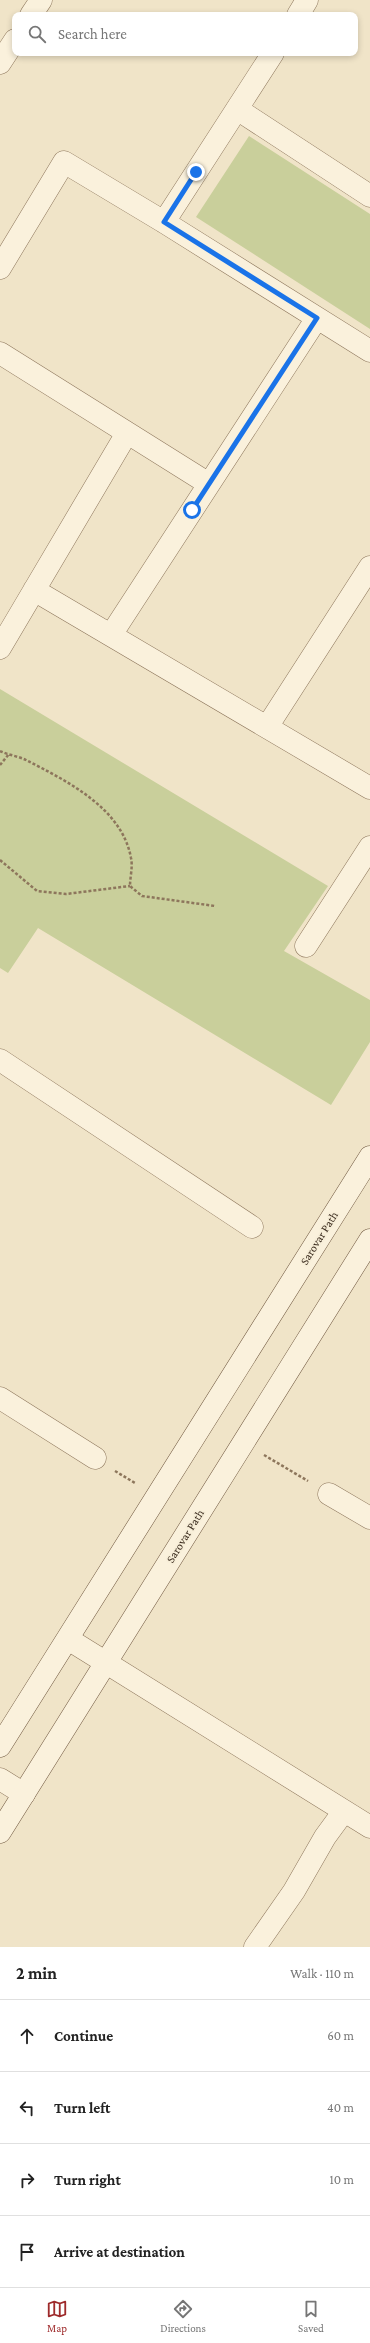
<!DOCTYPE html>
<meta charset="utf-8">
<style>
:root{--surface:#fff;--page:#f6f6f6;--text:#222;--muted:#767676;--line:#e0e0e0;--accent:#9e2a2b}
body{margin:0;font-family:"Crimson Pro",serif;background:var(--page);color:var(--text)}
.stop{position:absolute;width:12px;height:12px;margin:-9px;border:3px solid #1a73e8;border-radius:50%;background:#fff}
.stop.end{background:#1a73e8;border-color:#fff;box-shadow:0 1px 4px #0008}
.list{margin:0;padding:0;list-style:none}
h2{display:flex;justify-content:space-between;align-items:center;height:52px;margin:0;padding:0 16px;font-size:17px}
h2 small{font-size:13px;font-weight:400;color:var(--muted)}
.list li{display:grid;grid-template-columns:26px 1fr auto;gap:12px;align-items:center;box-sizing:border-box;height:72px;padding:0 16px;border-top:1px solid var(--line)}
.list b{display:block;font-size:15px;white-space:nowrap}
.list em{font-size:13px;font-style:normal;color:var(--muted)}
.icon{flex:none;width:22px;height:22px;fill:none;stroke:currentColor;stroke-width:2;stroke-linecap:round;stroke-linejoin:round}
.map{position:relative;flex:none;width:370px;height:1947px;overflow:hidden}
.search{position:absolute;background:var(--surface);box-shadow:0 2px 6px #0003;left:12px;right:12px;top:12px;height:44px;display:flex;align-items:center;gap:10px;box-sizing:border-box;padding:0 14px;border-radius:8px;color:var(--muted);font-size:15px}
.sheet{height:340px;background:var(--surface)}
nav{display:flex;justify-content:space-around;align-items:center;box-sizing:border-box;height:56px;border-top:1px solid var(--line);background:var(--surface);font-size:11px;color:var(--muted)}
nav a{display:grid;justify-items:center;gap:2px}
nav .on{color:var(--accent)}
.map>svg:first-child{display:block}
.green{fill:#c9cf9b}
.lines{fill:none;stroke-linecap:round;stroke-linejoin:round}
.minor-casing{stroke:#8d765c;stroke-width:23}
.tertiary-casing{stroke:#8d765c;stroke-width:23}
.secondary-casing{stroke:#6f573f;stroke-width:23}
.path{stroke:#8d765c;stroke-width:2.5;stroke-dasharray:3 2;stroke-linecap:butt}
.minor{stroke:#faf1dc;stroke-width:22}
.tertiary{stroke:#faf1dc;stroke-width:22}
.secondary{stroke:#faf1dc;stroke-width:22}
.route{stroke:#1a73e8;stroke-width:5}
.labels{text-anchor:middle;stroke-width:3.5;stroke-linejoin:round;paint-order:stroke}
.street-label{font-size:12px;fill:#3d2e20;stroke:#f7eed8}
</style>
<div class="map">
<svg width="370" height="1947" viewBox="0 0 370 1947">
<rect width="100%" height="100%" fill="#f0e4c8"/>
<path class="green" d="M249 136 370 214V329L196 217Z
M0 689 328 886 284 951 370 1000V1042L331 1105 38 928 8 973 0 968Z"/>
<g class="lines">
<g class="minor-casing">
<path id="minor" d="M31 15 41 0
M298 15 307 0
M0 63 15 40
M237 109 370 196
M164 222 273 53
M0 268 64 162 164 222 370 351
M0 353 209 484
M34 590 370 788
M111 635 317 318
M0 648 127 433
M267 727 370 567
M306 946 370 847
M0 1060 252 1227
M0 1398 95 1458
M329 1494 370 1518
M68 1639 370 1827
M255 1947 294 1891 325 1837 344 1811"/>
</g>
<g class="tertiary-casing">
<path id="tertiary" d="M0 1779 24 1794"/>
</g>
<g class="secondary-casing">
<path id="secondary" d="M0 1746 370 1157
M0 1832 370 1240"/>
</g>
<path class="path" d="M0 751C8 755 18 756 26 760 67 781 122 808 131 858 133 867 130 877 130 886L142 896 215 906
M0 765 9 754
M0 860 37 891 66 894 130 886
M264 1455 308 1481
M115 1471 135 1483"/>
<use href="#minor" class="minor"/>
<use href="#tertiary" class="tertiary"/>
<use href="#secondary" class="secondary"/>
</g>
<g class="lines">
<path class="route" d="M192 510 317 318 164 222 196 172"/>
</g>
<g class="labels">
<g class="street-label">
<text transform="translate(319 1238) rotate(-58)" y="4">Sarovar Path</text>
<text transform="translate(185 1536) rotate(-58)" y="4">Sarovar Path</text>
</g>
</g>
</svg>
<div class="stop" style="left:192px;top:510px"></div>
<div class="stop end" style="left:196px;top:172px"></div>
<div class="search"><svg class="icon" aria-label="search" viewBox="0 0 24 24"><circle cx="10" cy="10" r="6"/><path d="M15 15l6 6"/></svg>Search here</div>
</div>
<section class="sheet">
<h2>2 min<small>Walk · 110 m</small></h2>
<ul class="list">
<li><svg class="icon" aria-label="ahead" viewBox="0 0 24 24"><path d="M12 20V5M6 11l6-6 6 6"/></svg><div><b>Continue</b></div><em>60 m</em></li>
<li><svg class="icon" aria-label="left" viewBox="0 0 24 24"><path d="M17 20v-9H6M10 6l-5 5 5 5"/></svg><div><b>Turn left</b></div><em>40 m</em></li>
<li><svg class="icon" aria-label="right" viewBox="0 0 24 24"><path d="M7 20v-9h11M14 6l5 5-5 5"/></svg><div><b>Turn right</b></div><em>10 m</em></li>
<li><svg class="icon" aria-label="arrive" viewBox="0 0 24 24"><path d="M6 21V4h12l-3 4 3 4H6"/></svg><div><b>Arrive at destination</b></div></li>
</ul>
</section>
<nav>
<a class="on"><svg class="icon" aria-label="map" viewBox="0 0 24 24"><path d="M3 6l6-2 6 2 6-2v14l-6 2-6-2-6 2zM9 4v14M15 6v14"/></svg>Map</a>
<a><svg class="icon" aria-label="directions" viewBox="0 0 24 24"><path d="M12 3l9 9-9 9-9-9zM9 14v-3h6M13 9l2 2-2 2"/></svg>Directions</a>
<a><svg class="icon" aria-label="saved" viewBox="0 0 24 24"><path d="M7 4h10v16l-5-4-5 4z"/></svg>Saved</a>
</nav>
